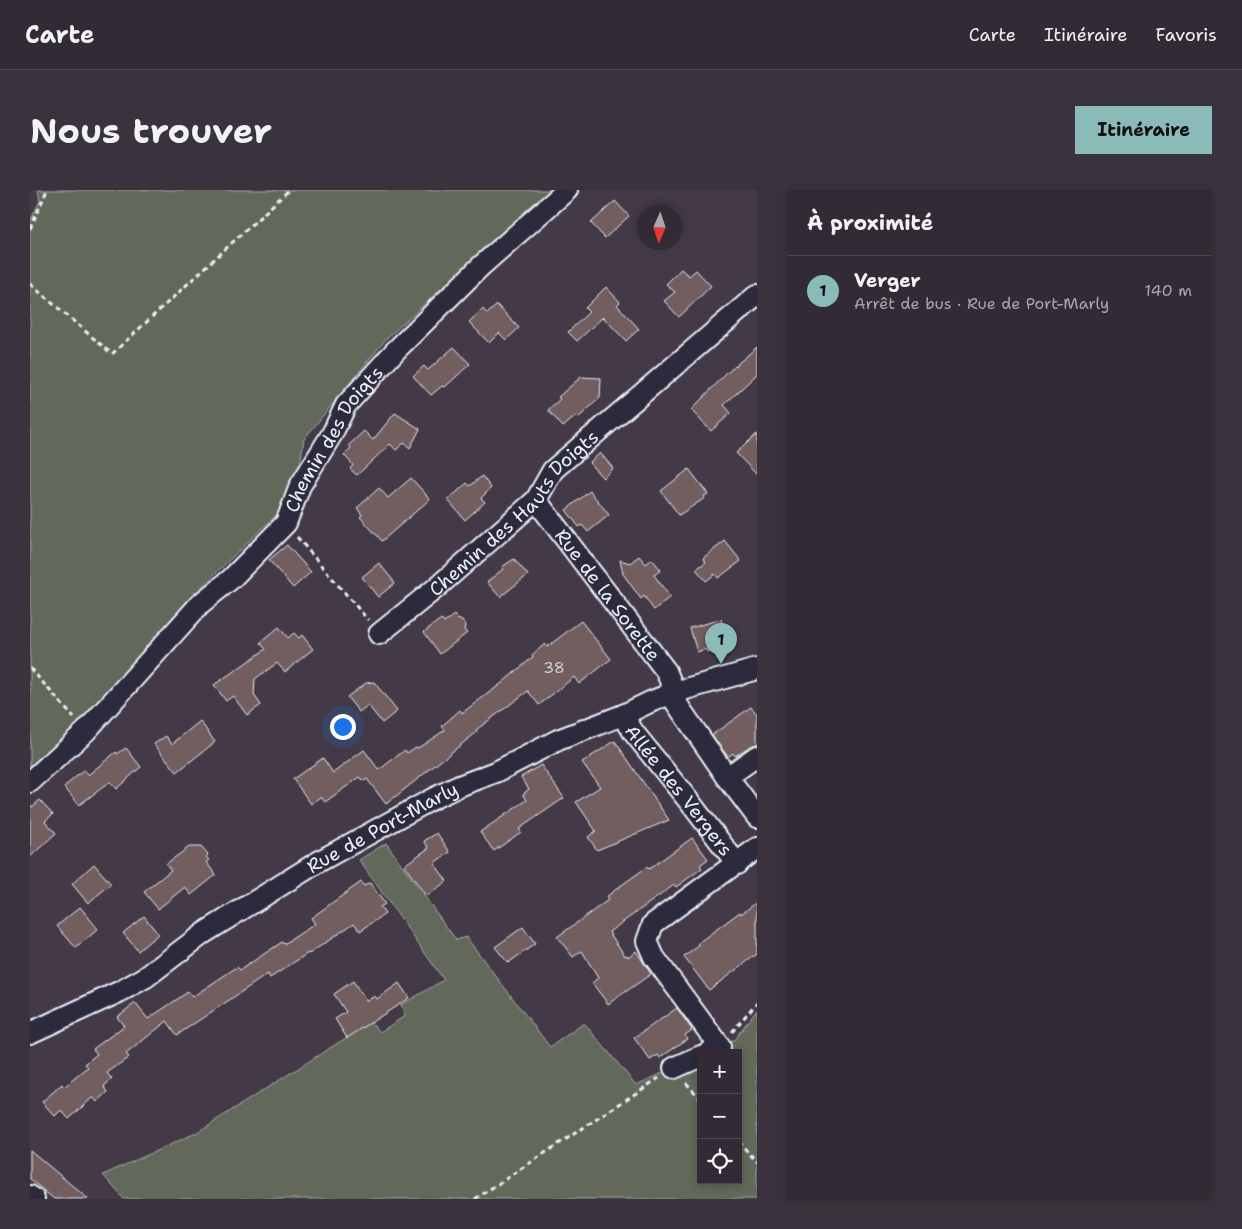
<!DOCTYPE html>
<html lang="fr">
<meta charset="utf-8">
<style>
:root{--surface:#322b35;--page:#3a333d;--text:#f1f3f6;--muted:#a8a7ad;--line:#4d4750;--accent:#8bbbb9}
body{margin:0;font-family:"Shantell Sans",sans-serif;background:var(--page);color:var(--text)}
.controls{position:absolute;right:15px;bottom:15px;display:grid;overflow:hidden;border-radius:0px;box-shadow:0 2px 8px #0003}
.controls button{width:45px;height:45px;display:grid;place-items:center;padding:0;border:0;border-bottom:1px solid var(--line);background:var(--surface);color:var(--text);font:25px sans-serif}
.compass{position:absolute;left:607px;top:15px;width:45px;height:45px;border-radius:50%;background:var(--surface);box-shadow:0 2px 8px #0003;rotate:183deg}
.you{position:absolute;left:312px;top:536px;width:18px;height:18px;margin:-12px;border:4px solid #fff;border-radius:50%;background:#1a73e8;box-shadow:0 0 0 8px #1a73e833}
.badge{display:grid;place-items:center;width:32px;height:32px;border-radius:50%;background:var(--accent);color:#111;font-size:16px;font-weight:700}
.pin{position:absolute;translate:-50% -41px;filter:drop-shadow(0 1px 2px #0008)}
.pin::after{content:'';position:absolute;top:26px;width:18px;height:15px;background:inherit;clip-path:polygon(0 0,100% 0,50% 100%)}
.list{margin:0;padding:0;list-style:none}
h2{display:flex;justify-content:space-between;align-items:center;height:65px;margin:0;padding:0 20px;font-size:21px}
h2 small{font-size:16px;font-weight:400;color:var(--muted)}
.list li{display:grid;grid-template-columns:32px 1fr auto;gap:15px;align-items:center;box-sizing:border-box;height:70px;padding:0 20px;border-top:1px solid var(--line)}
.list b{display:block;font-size:19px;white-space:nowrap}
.list p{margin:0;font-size:16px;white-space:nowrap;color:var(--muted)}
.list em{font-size:16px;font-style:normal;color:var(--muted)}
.icon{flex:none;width:28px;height:28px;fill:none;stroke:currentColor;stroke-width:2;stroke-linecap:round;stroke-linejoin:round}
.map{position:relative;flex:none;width:727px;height:1009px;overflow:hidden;border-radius:0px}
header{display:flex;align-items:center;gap:30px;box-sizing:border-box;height:70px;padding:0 25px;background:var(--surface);border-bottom:1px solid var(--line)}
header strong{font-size:24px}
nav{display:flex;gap:28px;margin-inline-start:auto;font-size:18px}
.intro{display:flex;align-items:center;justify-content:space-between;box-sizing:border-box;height:120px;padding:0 30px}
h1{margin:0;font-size:35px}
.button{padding:12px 22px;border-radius:0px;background:var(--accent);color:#111;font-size:18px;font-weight:700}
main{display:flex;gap:30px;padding:0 30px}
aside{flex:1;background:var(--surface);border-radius:0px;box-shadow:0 2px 8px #0003}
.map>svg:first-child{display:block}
.green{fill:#62685a;stroke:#a5aca9}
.building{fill:#725d5f;stroke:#e8f1f8}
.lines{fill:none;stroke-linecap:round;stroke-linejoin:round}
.street-casing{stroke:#e8f1f8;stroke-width:24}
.path{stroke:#e8f1f8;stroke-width:3;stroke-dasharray:5 4;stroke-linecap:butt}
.street{stroke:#2f2a3d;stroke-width:20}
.labels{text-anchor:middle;stroke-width:4.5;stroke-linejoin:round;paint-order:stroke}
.number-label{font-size:16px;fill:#caccd2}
.street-label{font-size:19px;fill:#e8f1f8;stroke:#2f2a3d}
</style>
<header>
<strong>Carte</strong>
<nav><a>Carte</a><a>Itinéraire</a><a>Favoris</a></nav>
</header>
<div class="intro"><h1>Nous trouver</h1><a class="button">Itinéraire</a></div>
<main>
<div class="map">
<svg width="727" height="1009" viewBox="0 0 727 1009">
<rect width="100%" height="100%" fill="#433947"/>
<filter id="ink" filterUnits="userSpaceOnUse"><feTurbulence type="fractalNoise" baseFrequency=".02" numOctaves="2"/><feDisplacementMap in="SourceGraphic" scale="10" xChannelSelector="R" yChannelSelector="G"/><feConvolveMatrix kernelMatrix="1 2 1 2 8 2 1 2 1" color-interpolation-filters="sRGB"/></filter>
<g filter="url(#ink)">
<path class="green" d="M8 0H520L356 149 274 249 268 287 249 322 157 411 48 536 0 578V31L10 11Z
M356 653 426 750 436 747 520 857 554 833 606 895 671 866V990H708V863H677L704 850 727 819V1009H94L73 985 166 943 341 832 350 842 375 826 371 815 414 790 329 670Z"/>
<path class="building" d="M585 11 599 26 575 48 561 33Z
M651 79 659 86 666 80 681 96 649 127 634 111 645 102 636 94Z
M576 97 590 112 587 115 609 139 596 151 573 127 547 151 538 142 559 122 555 118Z
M467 115 489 138 476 150 469 143 459 153 439 132 453 119 457 124Z
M424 157 440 174 415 197 412 196 401 205 383 186 394 176 398 180Z
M727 157V184L694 215 701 223 681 241 661 220 697 183Z
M551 187 571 188 570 208 548 228 546 226 533 237 518 220 530 209 528 207Z
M365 223 390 239 380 258 374 253 366 260 360 254 327 285 320 279 323 275 314 265 321 258 319 255 334 241 343 250Z
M727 244V285L706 263Z
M570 263 583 278 573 288 559 273Z
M659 279 678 304 674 306 675 308 649 325 631 301Z
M452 286 461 298 451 308 455 312 435 330 418 310 437 293 440 296Z
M381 288 400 309 352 351 330 327 332 325 327 318 349 298 358 308Z
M560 301 579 325 558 342 552 335 549 337 536 320Z
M695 351 711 371 688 388 685 384 676 391 666 379 676 372 673 368Z
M257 355 281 382 263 398 239 370Z
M609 366 616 374 622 369 631 380 624 385 640 407 624 420 614 406 611 409 593 384 590 370 600 373Z
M484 369 498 385 470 407 457 392 473 379 472 377Z
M349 373 365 393 348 407 332 387Z
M424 425 427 429 432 431 435 435 434 440 437 443 410 464 394 442 411 429 414 433Z
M691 429 698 453 677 462 676 459 667 462 660 438Z
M551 431 581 469 549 494 544 487 509 515 498 501 446 540 447 542 356 614 337 589 334 591 330 587 295 612 291 607 281 614 263 589 293 568 303 583 334 560 349 580 375 560 377 563 386 557 388 558 415 540 412 536 430 520 432 523 472 493 503 467 502 465 515 454 517 457Z
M249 437 258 448 264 443 269 448 272 445 283 459 255 482 247 473 225 489 224 505 231 515 217 525 203 506 196 511 184 495 236 459 230 453Z
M344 492 367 521 352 533 338 515 329 522 317 507 336 493Z
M721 517 727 524V554L720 556 705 566 703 563 698 567 682 545Z
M170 531 185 552 147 582 124 554 136 546 142 554Z
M585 551 639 630 567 660 558 647 566 641 546 612 570 597 552 572Z
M96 558 111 577 86 599 80 592 49 615 34 597 54 580 58 585 86 562 87 564Z
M511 575 534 608 489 639 491 642 464 661 450 642 497 610 493 604 499 599 491 587Z
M10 610 23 624 15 631 26 643 0 667V614L2 617Z
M407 643 420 662 404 673 417 691 396 706 374 675 399 658 394 651Z
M662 648 678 669 670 675 672 678 646 697 644 695 579 742 595 766 597 765 598 767 606 761 621 784 578 814 562 793 568 788 552 761 543 767 527 747 578 710 576 707 589 697 617 677 619 679Z
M159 657H171L178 665 176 667 179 670 176 672 186 685 161 705 155 697 128 719 114 702 141 680 136 674Z
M64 674 81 694 58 713 42 694Z
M331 692 334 696 340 693 355 714 350 717 355 724 330 741 324 733 279 764 278 763 240 788 238 784 147 845 137 831 96 864 99 867 77 883 82 889 74 896 78 902 67 912 63 907 39 929 31 920 25 926 12 912 32 894 34 897 58 877 55 874 67 864 63 859 94 836 87 827 105 813 118 829 158 802 162 807 207 777 210 780 252 752 254 754 285 734 281 728Z
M727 712V764L679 800 654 767 670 755 668 753 710 722 711 724Z
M50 717 68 739 46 758 27 736Z
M114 726 128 744 108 761 93 743Z
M493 737 505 754 478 773 465 757Z
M323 791 336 811 345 806 347 809 369 793 379 808 317 848 305 829 316 822 304 804Z
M647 818 662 840 655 845 657 849 630 868 628 865 620 870 604 848Z
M0 960 58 1009H24L0 989Z"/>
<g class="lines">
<g class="street-casing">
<g id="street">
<path id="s1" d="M506 310 636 481 645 502"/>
<path id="s2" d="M349 444 406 398 506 310 523 280 727 105"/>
<path d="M640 504 697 587 727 627"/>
<path id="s3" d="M593 525 604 543 662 615 707 674"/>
<path d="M697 587 727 566"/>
<path id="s4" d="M0 592 56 541 170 414 201 389 256 333 270 296 302 244 316 215 366 160 451 76 537 0"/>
<path id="s5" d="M0 843 91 801 116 787 174 743 288 672 404 608 429 596 466 582 528 550 593 525 620 512 645 502 727 479"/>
<path d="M677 863 690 857 624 767 617 751 623 734 727 658"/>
<path d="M644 878 671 866"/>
<path d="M0 1006 4 1009"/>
</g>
</g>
<path class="path" d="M0 39 17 0
M0 94 82 164 259 0
M267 347 338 430
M0 478 44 528
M702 842 727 812
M656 893 671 909
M708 951 727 972
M445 1009 629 888"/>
<use href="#street" class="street"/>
</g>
</g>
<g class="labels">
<g class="number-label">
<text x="524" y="483">38</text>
</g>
<g class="street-label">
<text dy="7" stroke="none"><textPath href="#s4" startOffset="462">Chemin des Doigts</textPath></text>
<text dy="7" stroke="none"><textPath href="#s2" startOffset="182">Chemin des Hauts Doigts</textPath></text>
<text dy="7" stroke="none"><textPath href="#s1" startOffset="119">Rue de la Sorette</textPath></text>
<text dy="7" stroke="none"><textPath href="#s3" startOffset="94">Allée des Vergers</textPath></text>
<text dy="7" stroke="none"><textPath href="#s5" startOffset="409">Rue de Port-Marly</textPath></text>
</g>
</g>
</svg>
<div class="controls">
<button>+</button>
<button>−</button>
<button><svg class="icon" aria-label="locate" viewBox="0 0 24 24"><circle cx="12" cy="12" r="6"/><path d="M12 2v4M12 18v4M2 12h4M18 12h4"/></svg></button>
</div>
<svg class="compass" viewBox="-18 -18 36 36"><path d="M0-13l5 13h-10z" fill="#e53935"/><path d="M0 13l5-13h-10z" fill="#a8a7ad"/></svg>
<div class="you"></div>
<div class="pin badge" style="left:691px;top:474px">1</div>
</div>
<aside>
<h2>À proximité<small></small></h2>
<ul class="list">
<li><span class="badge">1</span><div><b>Verger</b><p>Arrêt de bus · Rue de Port-Marly</p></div><em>140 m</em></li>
</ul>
</aside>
</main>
